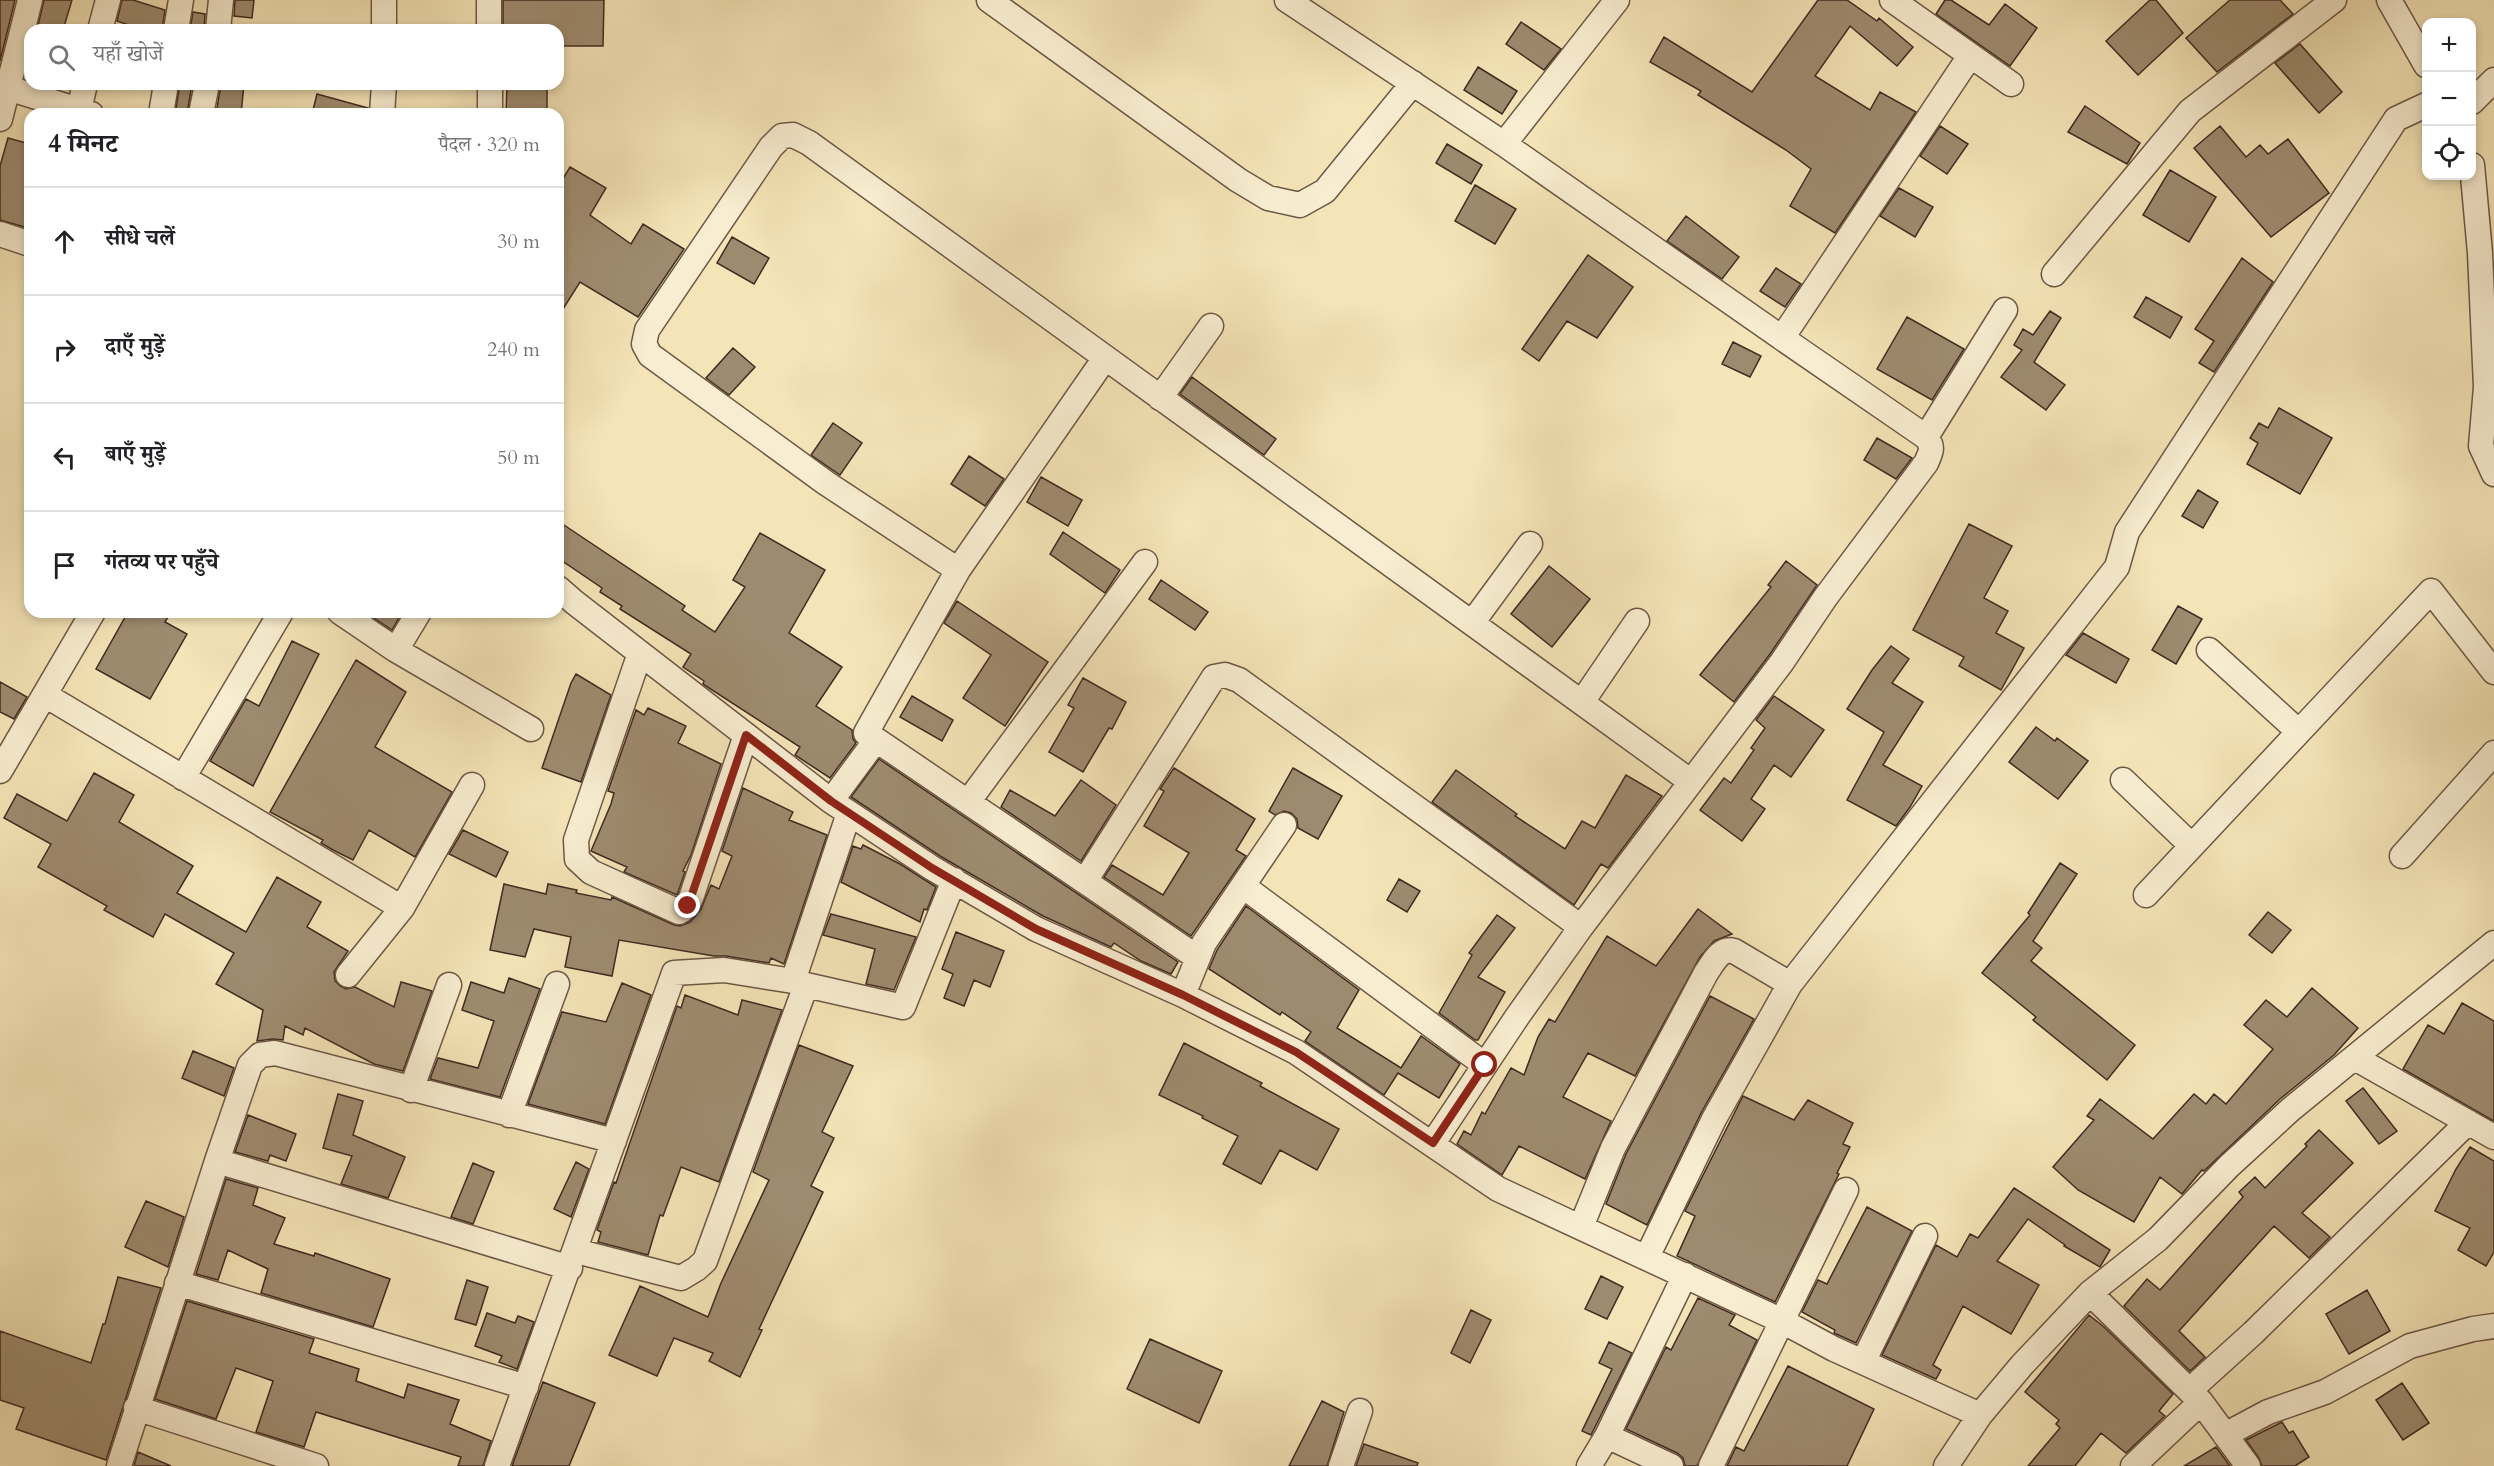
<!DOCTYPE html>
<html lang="hi">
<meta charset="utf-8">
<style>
:root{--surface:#fff;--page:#f2f2f2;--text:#202124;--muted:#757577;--line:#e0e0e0}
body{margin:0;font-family:Cardo,"Noto Serif Devanagari",serif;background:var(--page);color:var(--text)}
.controls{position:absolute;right:18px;top:18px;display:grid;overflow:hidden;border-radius:12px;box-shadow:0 3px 9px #0003}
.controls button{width:54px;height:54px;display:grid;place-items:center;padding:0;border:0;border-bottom:2px solid var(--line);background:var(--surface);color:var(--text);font:30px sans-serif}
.stop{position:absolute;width:18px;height:18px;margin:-14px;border:4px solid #8f2418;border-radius:50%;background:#fff}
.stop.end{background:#8f2418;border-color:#fff;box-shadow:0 2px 6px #0008}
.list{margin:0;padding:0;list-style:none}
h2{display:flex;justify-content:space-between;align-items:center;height:78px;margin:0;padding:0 24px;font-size:26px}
h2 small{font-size:20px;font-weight:400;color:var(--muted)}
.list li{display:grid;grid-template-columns:39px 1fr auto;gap:18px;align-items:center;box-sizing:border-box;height:108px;padding:0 24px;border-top:2px solid var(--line)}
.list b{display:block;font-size:22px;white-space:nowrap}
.list em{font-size:20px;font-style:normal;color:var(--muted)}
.icon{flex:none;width:33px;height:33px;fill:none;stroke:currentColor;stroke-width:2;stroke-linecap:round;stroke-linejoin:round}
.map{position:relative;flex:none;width:2494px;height:1466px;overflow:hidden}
.search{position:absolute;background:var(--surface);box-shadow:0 3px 9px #0003;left:24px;top:24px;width:540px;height:66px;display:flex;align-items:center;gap:15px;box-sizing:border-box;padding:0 21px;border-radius:18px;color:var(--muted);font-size:22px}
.panel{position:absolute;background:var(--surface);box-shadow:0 3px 9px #0003;left:24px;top:108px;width:540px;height:510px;border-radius:18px}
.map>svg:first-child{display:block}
.building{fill:#9e8b6f;stroke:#402a21;stroke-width:1.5}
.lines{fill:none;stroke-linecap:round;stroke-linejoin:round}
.minor-casing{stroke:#6d5846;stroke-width:27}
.minor{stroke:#f8edd0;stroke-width:24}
.route{stroke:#8f2418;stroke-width:8}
</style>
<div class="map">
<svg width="2494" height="1466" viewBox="0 0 2494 1466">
<rect width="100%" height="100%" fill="#f4e4b7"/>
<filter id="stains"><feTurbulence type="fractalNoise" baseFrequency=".00333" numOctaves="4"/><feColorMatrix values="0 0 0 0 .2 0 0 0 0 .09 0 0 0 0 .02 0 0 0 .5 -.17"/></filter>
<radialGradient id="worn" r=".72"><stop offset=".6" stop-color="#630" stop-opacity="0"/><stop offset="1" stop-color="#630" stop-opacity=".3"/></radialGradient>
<path class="building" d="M0 0H15L0 61Z
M44 0H72L63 30H37Z
M122 0H133L165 10 162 30H143L117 21Z
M235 0H254L252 18 234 16Z
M503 0H604L603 46H558V30H503Z
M1818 0H1847L1877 21 1879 18 1913 47 1897 66 1850 26 1815 76 1870 110 1880 92 1916 112 1835 233 1790 206 1811 169 1786 150 1698 95 1701 91 1650 62 1664 37 1752 92Z
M1945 0H1951L1989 25 2005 4 2037 28 2010 66 1936 14Z
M2150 0H2156L2183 33 2138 75 2106 41Z
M2230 0H2280L2293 14 2217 72 2186 38Z
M193 12 205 14 204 30H190Z
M1521 22 1561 49 1544 70 1506 44Z
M2300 44 2342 92 2319 113 2275 63Z
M1478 67 1517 91 1502 114 1464 90Z
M180 84H192L187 114H175Z
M221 84H244L241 114H216Z
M507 84H547V114H506Z
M317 94 368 108 367 114H312Z
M2085 106 2140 143 2127 164 2068 132Z
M1940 126 1968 144 1947 174 1920 156Z
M2220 126 2246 157 2260 145 2268 154 2288 139 2329 193 2271 237 2194 148Z
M8 138 30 144 28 228 0 220V166Z
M1447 144 1482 165 1471 184 1436 163Z
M570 167 606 188 590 215 631 244 643 224 684 249 638 317 580 282 558 317V187Z
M2170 170 2216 197 2189 242 2143 215Z
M1475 185 1516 209 1495 244 1455 221Z
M1899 188 1933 207 1915 237 1880 216Z
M1686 216 1739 257 1722 279 1667 241Z
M732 237 769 258 754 284 717 263Z
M1588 255 1633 287 1597 338 1567 321 1539 361 1522 349Z
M2242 258 2273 282 2214 372 2199 363 2214 341 2195 329Z
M1776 268 1801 284 1785 307 1760 291Z
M2146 297 2182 317 2170 338 2134 317Z
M2050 311 2061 318 2034 362 2065 385 2046 410 2001 377 2022 350 2014 345 2023 329 2033 335Z
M1907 317 1964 349 1932 400 1877 369Z
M1733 342 1761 356 1750 377 1722 364Z
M733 348 755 367 729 395 706 378Z
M1192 377 1276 439 1264 455 1180 394Z
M2279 408 2332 438 2300 494 2247 464 2258 443 2250 438 2259 423 2268 428Z
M833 423 862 443 840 475 811 455Z
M1877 438 1912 458 1896 479 1864 460Z
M969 456 1004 479 985 506 951 484Z
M1041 477 1082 500 1068 526 1027 502Z
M2198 490 2218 502 2203 528 2182 516Z
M558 521 685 606 682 610 715 632 745 587 733 580 760 533 825 570 789 633 842 667 816 706 852 730 853 739 856 743 830 778 795 755 800 747 706 686 703 684 704 681 683 667 691 654 620 609 622 606 600 592 602 588 558 558Z
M1969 524 2012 546 1984 598 2008 611 1996 633 2024 648 2001 690 1959 666 1964 657 1913 630Z
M1063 532 1120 570 1105 593 1050 554Z
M1786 561 1817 585 1770 654 1734 702 1700 675 1771 587 1768 585Z
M1549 566 1590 599 1552 647 1511 614Z
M1161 580 1208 612 1195 630 1149 599Z
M957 601 1048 662 1005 726 963 698 991 655 944 623Z
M2178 606 2202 619 2176 664 2152 650Z
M128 612H171L165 622 187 634 150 699 96 669Z
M365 612H402L392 630Z
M2083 633 2129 659 2116 683 2066 655Z
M292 641 319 654 253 786 210 761 246 699 259 706Z
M1891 646 1909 659 1892 683 1923 702 1883 765 1922 786 1910 807 1896 826 1847 800 1884 732 1847 709 1872 670Z
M356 660 406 692 375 747 452 792 415 857 369 830 353 860 333 850 321 843 323 840 270 812Z
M576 674 611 695 581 782 542 768 571 683Z
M1083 678 1126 702 1112 729 1109 728 1083 772 1049 752 1074 708 1068 705Z
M0 682 27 697 14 719 0 712Z
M912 696 953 720 942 741 900 717Z
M1774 696 1824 730 1791 777 1774 765 1751 799 1765 809 1742 841 1700 810 1724 778 1731 783 1754 750 1751 748 1765 728 1756 720Z
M648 708 686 726 678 743 721 764 691 855 683 871 685 872 677 895 624 872 627 867 591 851 611 804 614 793 608 791 636 710 644 715Z
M2036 727 2055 741 2057 738 2088 761 2058 799 2009 762Z
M879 759 1178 962 1171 974 1141 961 1114 943 1111 947 1043 916 940 856 851 797Z
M1174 768 1255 819 1236 850 1246 856 1191 936 1104 877 1112 865 1163 895 1189 853 1144 826 1164 791 1160 789Z
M1293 768 1342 796 1318 839 1298 828 1297 819 1291 813 1284 811 1275 815 1269 811Z
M1456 770 1517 814 1515 816 1565 849 1582 821 1595 828 1626 775 1662 796 1608 868 1601 864 1574 905 1432 802Z
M94 773 134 795 119 822 193 866 177 893 246 932 277 877 321 902 307 927 348 951 334 972 335 981 340 986 346 989 355 987 394 1007 401 982 432 991 403 1071 374 1064 305 1028 303 1035 285 1026 283 1040 273 1039 257 1041 263 1010 216 984 234 953 165 914 153 937 104 910 107 906 38 867 51 844 4 818 17 794 67 821Z
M1081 780 1116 805 1081 861 1001 807 1010 790 1055 816Z
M743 788 793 812 789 820 827 835 784 964 771 958 769 963 726 956H714L619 940 612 976 565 967 571 937 534 929 525 957 490 950 504 884 546 894 548 884 577 890 576 893 611 900 612 897 674 925 680 926 690 922 701 909 711 885 719 889 732 856 722 851Z
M463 830 508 852 496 877 449 854Z
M863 845 900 864 936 887 927 910 924 909 920 922 841 882 853 846 861 849Z
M2060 863 2077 874 2033 941 2042 948 2031 961 2135 1045 2107 1080 2033 1020 2036 1017 1982 973 2030 915 2028 913Z
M1399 879 1420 891 1407 912 1387 900Z
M1246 906 1359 990 1337 1028 1401 1068 1421 1036 1460 1064 1439 1098 1398 1073 1384 1095 1305 1041 1311 1032 1282 1012 1280 1015 1209 969 1217 950Z
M1698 909 1732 934 1714 941 1700 957 1635 1076 1588 1053 1563 1097 1611 1121 1585 1179 1519 1146 1502 1175 1457 1144 1464 1131 1471 1135 1482 1112 1485 1114 1511 1068 1524 1075 1538 1037 1549 1019 1555 1022 1607 936 1656 966Z
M2268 912 2291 930 2272 953 2249 935Z
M831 914 916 937 894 990 866 984 875 949 823 935Z
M1497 915 1515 928 1478 977 1505 992 1478 1040H1475L1439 1013 1472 955 1469 953Z
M956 932 1004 951 990 987 974 980 964 1006 944 998 953 974 942 969Z
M509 978 540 989 500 1097 430 1079 438 1058 478 1068 494 1021 462 1010 471 982 504 993Z
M622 983 651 995 605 1124 528 1104 562 1012 606 1022Z
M2312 988 2358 1028 2334 1055 2280 1099 2204 1171 2202 1170 2182 1194 2160 1177 2134 1222 2078 1190 2053 1167 2094 1120 2087 1116 2100 1099 2153 1139 2194 1094 2206 1104 2214 1094 2226 1104 2273 1049 2244 1025 2266 1000 2287 1017Z
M685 995 738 1015 742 1000 782 1010 719 1182 681 1167 663 1216 660 1215 648 1255 598 1242 601 1232 597 1230 614 1182 616 1183 677 1006 681 1008Z
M1710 996 1754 1019 1701 1113 1647 1225 1606 1204 1626 1154Z
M2462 1003 2494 1021V1121L2403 1069 2428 1025 2444 1034Z
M1184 1043 1262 1083 1260 1086 1339 1129 1317 1170 1280 1150 1261 1184 1223 1164 1238 1136 1202 1118 1203 1116 1159 1095Z
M799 1045 853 1066 822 1132 834 1138 811 1186 823 1192 759 1329 762 1330 740 1377 709 1361 713 1353 674 1338 657 1376 609 1355 640 1286 708 1317 721 1283 769 1180 753 1172Z
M193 1051 234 1068 224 1096 182 1078Z
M2363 1088 2397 1131 2379 1144 2346 1101Z
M338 1094 363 1101 353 1135 405 1157 388 1198 341 1184 352 1156 323 1148Z
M1743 1096 1794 1120 1808 1100 1853 1123 1843 1144 1850 1147 1837 1173 1839 1174 1775 1302 1677 1256 1695 1216 1685 1211Z
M248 1115 296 1134 286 1161 270 1155 268 1161 235 1152Z
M2319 1130 2353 1163 2302 1213 2330 1237 2309 1258 2274 1226 2179 1331 2205 1357 2190 1371 2124 1306 2147 1279 2160 1290 2243 1197 2239 1192 2255 1177 2265 1188 2307 1146 2305 1144Z
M2470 1147 2494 1161V1252L2486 1266 2458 1250 2470 1228 2435 1211 2456 1169Z
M576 1162 589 1169 571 1217 554 1209Z
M473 1163 494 1172 473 1224 451 1217Z
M226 1179 258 1188 253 1205 285 1218 274 1244 314 1256 315 1253 390 1279 373 1327 261 1293 268 1269 228 1250 218 1280 196 1274Z
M2014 1188 2110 1250 2100 1267 2064 1246 2065 1245 2028 1219 1997 1261 2039 1285 2011 1334 1963 1306 1933 1365 1941 1370 1936 1379 1882 1355 1936 1245 1957 1257 1970 1234 1978 1238Z
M146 1201 184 1217 168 1267 125 1247Z
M1867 1207 1912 1231 1856 1343 1834 1333 1835 1330 1802 1312 1818 1280 1827 1284Z
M1601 1276 1623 1287 1607 1319 1585 1309Z
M118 1277 161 1288 106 1460 16 1429 24 1408 0 1400V1331L91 1363 103 1324H105Z
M467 1280 488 1287 476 1325 455 1319Z
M2367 1290 2390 1331 2349 1354 2326 1314Z
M1698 1298 1735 1315 1729 1325 1757 1340 1697 1466H1685L1683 1458 1677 1453 1626 1429 1666 1347 1671 1350Z
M187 1301 314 1339 309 1353 359 1369 356 1381 404 1398 408 1384 459 1400 450 1424 491 1441 483 1466H458L461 1457 316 1412 304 1447 256 1432 273 1381 236 1368 216 1419 155 1399Z
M1471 1310 1491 1320 1470 1363 1451 1353Z
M487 1313 515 1323 518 1316 534 1322 517 1369 499 1362 502 1356 475 1346Z
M2089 1315 2104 1327 2173 1394 2159 1411 2165 1416 2126 1453 2101 1433 2075 1466H2028L2060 1428 2056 1424 2059 1420 2025 1392Z
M1150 1339 1222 1371 1199 1423 1127 1389Z
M1609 1342 1632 1353 1591 1435 1582 1431 1612 1369 1599 1363Z
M1788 1366 1874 1409 1847 1466H1727L1736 1447 1744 1451Z
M543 1382 595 1403 569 1466H512Z
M2402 1383 2429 1423 2403 1440 2376 1400Z
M1322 1401 1344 1412 1327 1466H1289Z
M2282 1422 2289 1433 2293 1431 2309 1457 2295 1466H2262L2259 1458 2246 1440Z
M1364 1444 1418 1463 1417 1466H1356Z
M2216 1447 2230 1466H2184Z
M138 1452 171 1466H134Z"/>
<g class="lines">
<g class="minor-casing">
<path id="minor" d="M384 0V30
M489 0V30
M989 0 1238 180 1268 198 1300 205 1325 191 1413 83
M1287 0 1504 144 1617 0
M1892 0 2011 84
M2389 0 2426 65
M100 30 108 0
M176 30 181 0
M218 30 221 0
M490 84V114
M8 88 91 114
M2472 102 2494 80
M79 110 85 84
M161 114 166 84
M201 114 207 84
M382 114 384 84
M0 119 30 0
M1504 144 1782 338
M2472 165 2480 253 2486 387 2481 446 2494 474
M0 234 30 244
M2054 274 2190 111 2334 0
M1105 358 958 570 866 733 1198 958
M1160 398 1211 326
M1926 437 2005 310
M958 570 826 483 650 355 644 344 647 330 771 147 782 136 793 135 809 143 1690 781
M558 588 574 602 831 801 932 868 1036 929 1183 995 1296 1052 1498 1189 1782 1321 1834 1349 1980 1415
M340 612 396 650 419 612
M1472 623 1530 544
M396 650 531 729
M2209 650 2299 732
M640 653 576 840 577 859 591 872 679 912C689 907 691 898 694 889L746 735
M45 695 402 908 348 975
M1582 702 1637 621
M0 771 93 612
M183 778 281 612
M2123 780 2192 846
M831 801 876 740
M968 802 1145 562
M2402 856 2494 753
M1085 881 1214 677 1225 675 1239 680 1581 927
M1243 886 1485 1065
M2146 895 2431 591 2494 672
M402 908 472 785
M806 985 903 1007 954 880
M1183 995 1204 943 1284 825
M2355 1058 2494 1137
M411 1090 449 985
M509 1115 557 984
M1433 1143 1517 1017 1581 927 1782 662 1825 598 1926 463C1931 452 1934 447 1926 437L1782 338 1970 56
M217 1161 570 1268
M1581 1227 1613 1148 1706 973C1713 963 1720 947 1734 951L1790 984
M576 1251 681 1278 696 1269 705 1261 806 985 793 981
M1647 1257 1714 1119 1790 984 2117 567 2127 532 2396 119 2426 105
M177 1283 526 1387
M2090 1293 2201 1402 2133 1466
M1863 1362 1925 1236
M2190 1390 2253 1333 2468 1122
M2201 1402 2248 1466
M136 1408 316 1466
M2225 1435 2268 1412 2325 1392 2410 1346 2473 1329 2494 1326
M119 1466 217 1161 250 1065 260 1055 275 1053 614 1141
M497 1466 674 973 724 970 793 981 849 813
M1341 1466 1360 1411
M1589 1466 1607 1436
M1671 1466 1607 1436 1685 1275
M1711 1466 1846 1190
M1946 1466 1980 1415 2022 1365 2090 1293 2158 1239 2229 1166 2290 1110 2494 943"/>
</g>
<use href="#minor" class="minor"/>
</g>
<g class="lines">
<path class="route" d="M688 906 746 735 831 801 932 868 1036 929 1183 995 1296 1052 1433 1143 1485 1065"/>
</g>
<rect width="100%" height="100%" filter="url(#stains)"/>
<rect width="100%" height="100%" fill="url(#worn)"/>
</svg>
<div class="controls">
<button>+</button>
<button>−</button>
<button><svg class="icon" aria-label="locate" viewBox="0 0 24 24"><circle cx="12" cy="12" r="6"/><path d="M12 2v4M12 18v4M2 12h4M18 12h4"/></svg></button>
</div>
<div class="stop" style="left:1485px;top:1065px"></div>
<div class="stop end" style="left:688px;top:906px"></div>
<div class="search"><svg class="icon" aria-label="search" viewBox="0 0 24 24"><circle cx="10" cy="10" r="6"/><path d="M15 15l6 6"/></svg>यहाँ खोजें</div>
<section class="panel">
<h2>4 मिनट<small>पैदल · 320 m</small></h2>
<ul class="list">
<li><svg class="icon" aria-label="ahead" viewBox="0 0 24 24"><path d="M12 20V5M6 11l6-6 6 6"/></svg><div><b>सीधे चलें</b></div><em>30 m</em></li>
<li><svg class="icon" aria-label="right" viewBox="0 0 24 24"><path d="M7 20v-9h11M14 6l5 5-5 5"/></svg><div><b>दाएँ मुड़ें</b></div><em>240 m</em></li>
<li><svg class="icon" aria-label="left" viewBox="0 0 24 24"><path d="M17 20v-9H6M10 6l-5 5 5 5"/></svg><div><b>बाएँ मुड़ें</b></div><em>50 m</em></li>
<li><svg class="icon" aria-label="arrive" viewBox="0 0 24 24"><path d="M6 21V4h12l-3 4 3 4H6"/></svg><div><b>गंतव्य पर पहुँचे</b></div></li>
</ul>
</section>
</div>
